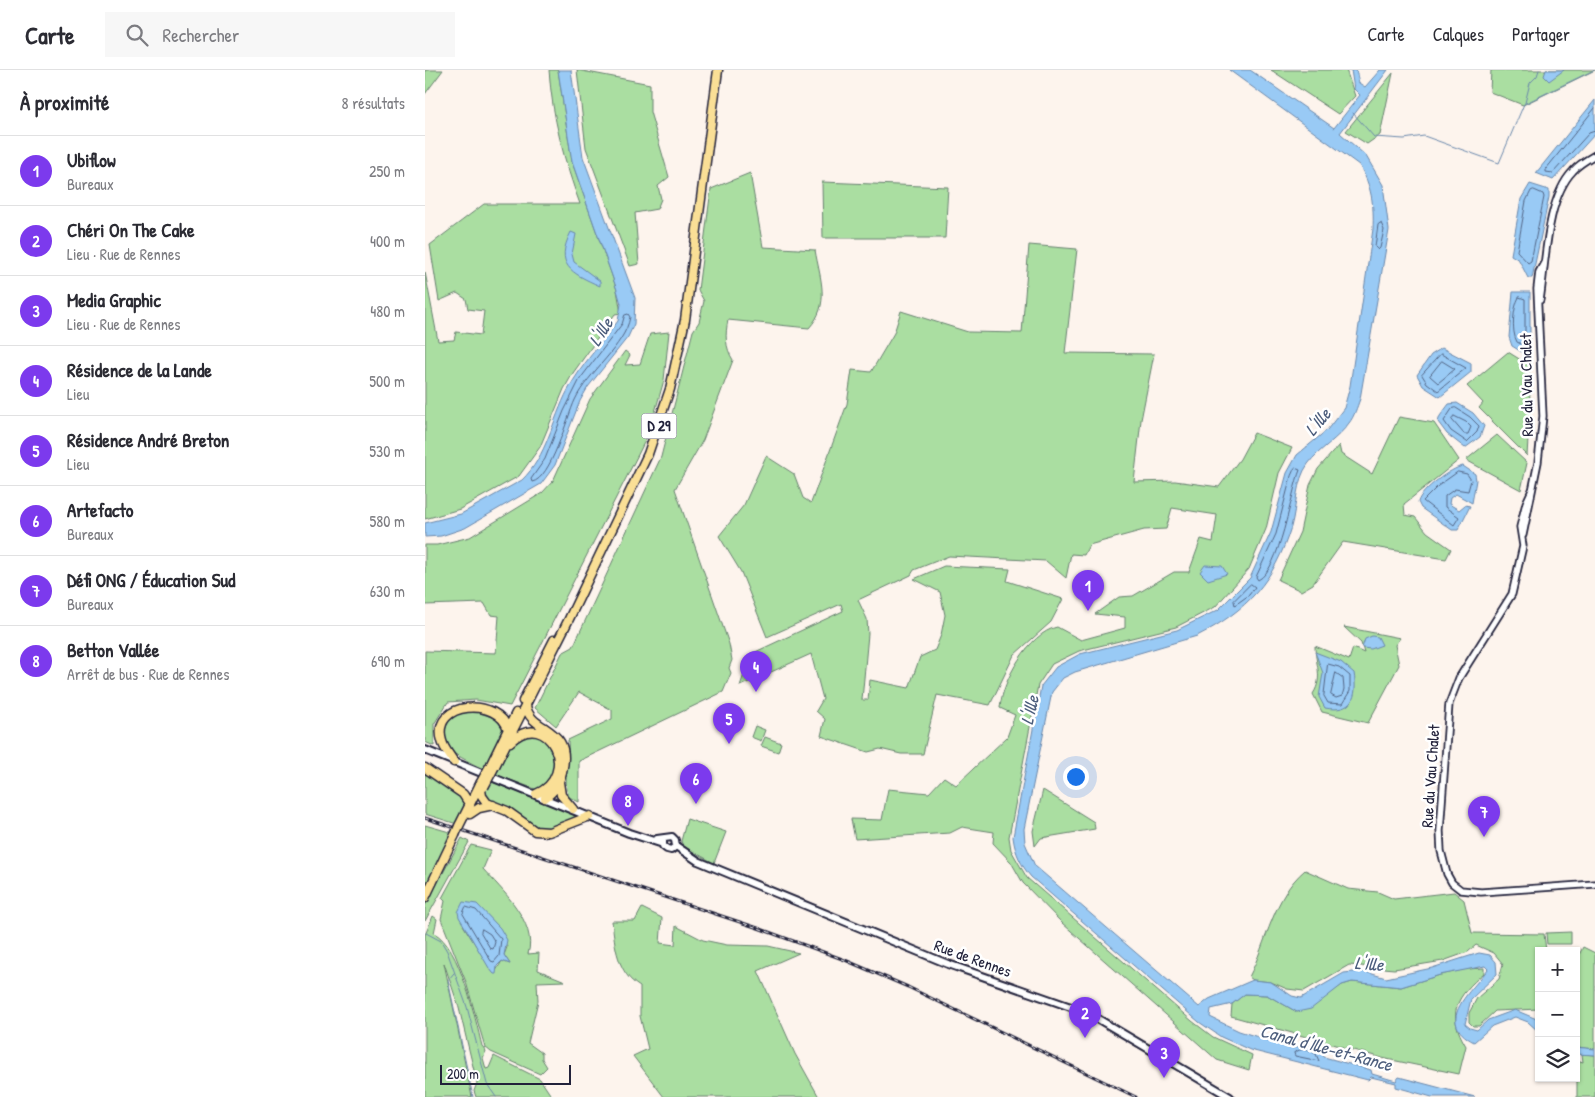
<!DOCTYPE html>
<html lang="fr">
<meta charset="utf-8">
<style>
:root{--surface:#fff;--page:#f7f7f7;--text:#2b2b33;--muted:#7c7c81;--line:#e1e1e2;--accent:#7c3aed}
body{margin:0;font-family:"Patrick Hand",sans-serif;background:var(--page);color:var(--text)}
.controls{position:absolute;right:15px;bottom:15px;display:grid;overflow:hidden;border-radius:0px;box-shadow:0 1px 4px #0004}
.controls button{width:45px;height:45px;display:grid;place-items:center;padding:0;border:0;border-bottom:1px solid var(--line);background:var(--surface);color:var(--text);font:25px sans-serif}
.scale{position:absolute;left:15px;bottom:12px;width:131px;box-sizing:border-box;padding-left:5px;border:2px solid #22223b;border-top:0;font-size:14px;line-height:18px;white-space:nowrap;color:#22223b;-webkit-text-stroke:4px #fff;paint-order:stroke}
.you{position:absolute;left:650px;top:706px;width:18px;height:18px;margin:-12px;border:4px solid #fff;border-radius:50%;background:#1a73e8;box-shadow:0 0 0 8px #1a73e833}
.badge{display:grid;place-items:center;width:32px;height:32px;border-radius:50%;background:var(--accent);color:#fff;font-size:16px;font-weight:700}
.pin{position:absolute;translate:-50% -41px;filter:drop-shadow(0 1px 2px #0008)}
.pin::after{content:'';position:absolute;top:26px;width:18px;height:15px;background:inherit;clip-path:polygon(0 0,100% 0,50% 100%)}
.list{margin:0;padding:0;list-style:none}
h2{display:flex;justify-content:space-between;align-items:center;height:65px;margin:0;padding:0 20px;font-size:21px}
h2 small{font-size:16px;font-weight:400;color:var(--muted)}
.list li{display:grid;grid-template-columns:32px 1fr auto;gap:15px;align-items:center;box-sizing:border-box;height:70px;padding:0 20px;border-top:1px solid var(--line)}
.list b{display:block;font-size:19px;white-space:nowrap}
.list p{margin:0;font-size:16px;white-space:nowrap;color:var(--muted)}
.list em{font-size:16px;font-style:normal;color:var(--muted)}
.icon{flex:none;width:28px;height:28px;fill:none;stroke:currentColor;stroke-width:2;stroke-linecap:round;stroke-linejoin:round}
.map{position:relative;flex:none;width:1170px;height:1027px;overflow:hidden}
header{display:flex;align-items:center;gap:30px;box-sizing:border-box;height:70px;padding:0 25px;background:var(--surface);border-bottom:1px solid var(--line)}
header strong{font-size:24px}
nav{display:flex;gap:28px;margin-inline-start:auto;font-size:18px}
.search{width:350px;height:45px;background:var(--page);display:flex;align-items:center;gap:12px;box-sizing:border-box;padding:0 18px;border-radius:0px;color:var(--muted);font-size:19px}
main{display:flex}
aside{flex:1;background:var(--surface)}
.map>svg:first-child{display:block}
.green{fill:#aadea1;stroke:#66806e;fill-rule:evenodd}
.water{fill:#99caf5;stroke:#6987ab}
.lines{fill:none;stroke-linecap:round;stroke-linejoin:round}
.shore{stroke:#526585;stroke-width:1}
.stream{stroke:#6987ab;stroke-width:1}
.tertiary-casing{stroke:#22223b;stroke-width:9}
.secondary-casing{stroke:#22223b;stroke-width:10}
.primary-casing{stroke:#22223b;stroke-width:11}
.tertiary{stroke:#fff;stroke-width:5.5}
.secondary{stroke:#fff;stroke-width:6}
.primary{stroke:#fadf96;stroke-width:8}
.rail-casing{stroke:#22223b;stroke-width:3}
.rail{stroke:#fff;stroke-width:1;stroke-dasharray:4;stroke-linecap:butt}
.primary-bridge-casing{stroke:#22223b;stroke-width:11;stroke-linecap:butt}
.primary-bridge{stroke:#fadf96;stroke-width:8}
.labels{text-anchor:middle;stroke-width:5;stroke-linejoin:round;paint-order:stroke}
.shield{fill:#fff;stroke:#646476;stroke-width:1}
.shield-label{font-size:15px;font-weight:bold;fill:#22223b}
.street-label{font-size:16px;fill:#22223b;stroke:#fff}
.water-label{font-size:18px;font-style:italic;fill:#4c5d7c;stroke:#fff}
</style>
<header>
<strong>Carte</strong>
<div class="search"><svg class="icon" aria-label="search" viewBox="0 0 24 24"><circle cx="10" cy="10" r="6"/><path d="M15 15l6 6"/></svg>Rechercher</div>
<nav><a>Carte</a><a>Calques</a><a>Partager</a></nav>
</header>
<main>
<aside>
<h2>À proximité<small>8 résultats</small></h2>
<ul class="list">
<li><span class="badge">1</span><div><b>Ubiflow</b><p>Bureaux</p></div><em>250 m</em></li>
<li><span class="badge">2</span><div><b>Chéri On The Cake</b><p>Lieu · Rue de Rennes</p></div><em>400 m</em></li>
<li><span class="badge">3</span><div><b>Media Graphic</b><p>Lieu · Rue de Rennes</p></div><em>480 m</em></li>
<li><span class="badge">4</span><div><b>Résidence de la Lande</b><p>Lieu</p></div><em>500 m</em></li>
<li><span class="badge">5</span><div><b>Résidence André Breton</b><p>Lieu</p></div><em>530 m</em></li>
<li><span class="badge">6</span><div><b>Artefacto</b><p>Bureaux</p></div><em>580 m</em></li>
<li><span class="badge">7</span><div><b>Défi ONG / Éducation Sud</b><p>Bureaux</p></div><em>630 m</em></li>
<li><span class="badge">8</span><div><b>Betton Vallée</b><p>Arrêt de bus · Rue de Rennes</p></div><em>690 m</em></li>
</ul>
</aside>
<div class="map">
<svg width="1170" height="1027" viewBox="0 0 1170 1027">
<rect width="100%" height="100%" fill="#fdf4ed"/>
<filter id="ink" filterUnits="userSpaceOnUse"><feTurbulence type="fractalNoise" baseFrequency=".02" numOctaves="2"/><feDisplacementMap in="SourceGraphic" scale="10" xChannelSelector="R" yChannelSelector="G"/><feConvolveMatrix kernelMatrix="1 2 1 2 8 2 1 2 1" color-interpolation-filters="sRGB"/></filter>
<g filter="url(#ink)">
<path class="green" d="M0 0H18L0 24Z
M124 0H133L147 92 192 220 196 243 190 244 148 303 139 319 115 377 94 406 35 439 0 449V202L13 271 29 270 31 262 56 265 59 241 43 239 41 229 32 223 14 231 5 175 59 134H155C139 91 127 46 124 0Z
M152 0 225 14V42L244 107 233 116 236 129 232 139 210 143 214 194 205 196 161 78Z
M846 0H921L930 26 913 44Z
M1066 0H1170L1098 35 1065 22Z
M968 3 955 65 942 74 921 61Z
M325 103 338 177 390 180C395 209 406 234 384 258L303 250C300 265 300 277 308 290L278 370 250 419 304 574 307 590 304 598 306 603 298 622 154 691V732L144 727C137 710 145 690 143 670L187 649V640L154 622 131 656 110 638 137 583 148 577 236 387 268 261 274 252 279 231 273 220 286 119Z
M397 112 523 117 520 168H398Z
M604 175 652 179 640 283 729 284 716 350 709 412 750 411 794 417 815 389 829 363 867 378 854 403 841 459 824 499 790 537 751 557 654 581 627 594 613 615 584 767 586 780 602 808 767 951 788 967 827 985 824 1000 792 990 637 853 598 813 586 792 568 773 569 762 537 757 525 763 430 769 426 749 457 750 463 719 504 723 519 707 531 715 582 667 590 645 575 638C577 611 604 563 632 557L656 570 700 558V547L670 544 694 527 708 526 749 502H764L776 469 788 472 792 445 747 438 741 459 719 460 664 475 659 485 646 484 641 508 621 491 524 486 489 500 486 505 433 530 442 549 443 564 437 630H443L445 610 484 618 495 587 510 580 516 565 520 545 515 522 489 509 519 496 585 499 582 511 638 529 626 552 589 585 565 635 512 625 498 684H476L455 679 443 682 396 666 400 649 391 641 398 629 386 584 315 616 326 584 418 541 416 534 342 567 316 502 294 466 319 435 341 386 369 404 378 428 386 433 422 334 427 300 446 302 469 263 476 241 543 262 597 263Z
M244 262 239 310 224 363 85 636 51 630 23 632 9 654V676L0 672V581L71 583 74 546 66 545 59 533 0 535V475H12L45 467 117 423 128 411 165 329 200 281 205 285 200 295 215 294 225 264Z
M1083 282 1104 295 1105 336 1102 386 1054 338 1058 333 1042 316Z
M974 347 1009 353 1034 390 979 434 980 445 990 447 1002 462 1026 479 1021 489 918 472 888 514 876 521 853 510 875 462 885 415 893 399 914 375 916 384 947 404Z
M1072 365 1102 393 1096 420 1041 390Z
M919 557 975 568 970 575 974 595 943 653 897 642 888 624C899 607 890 594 890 576L924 590 928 578 939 583 936 573Z
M45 640 70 648 79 656V661L59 700 28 683 19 666C22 648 27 643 45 640Z
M330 656 340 660 336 671 326 667Z
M110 664 119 667 130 682C128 701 130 709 113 720L69 704 79 683 92 668Z
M340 667 356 673 353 682 336 676Z
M0 703 39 730V739L32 754 0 744Z
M65 711 152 746 153 747 121 760 111 758 85 739 62 730 59 721Z
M618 720 669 752 670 759 616 768 610 776 608 761Z
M262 749 301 762 289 793 258 776 256 771Z
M0 755 28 763 0 818Z
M37 768 44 772 0 851V836Z
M46 775 66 780 58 799C76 819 113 853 103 884L114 883 113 900 140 911 112 912 113 931 103 973 117 983V989L122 997 115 1004 66 982 60 977 41 912 16 849 20 831 17 828ZM62 845 72 855 82 877 79 885 85 894 77 891 69 904 38 855Z
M880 800 923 819 953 822 969 829 1029 822 1039 830 1047 863 1119 864 1121 881H1114V939L1070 941 1054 956H1048L1044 952V943L1052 928 1074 909 1078 894 1069 883 1051 875 1043 882 1018 891 969 899 924 895 879 921 862 919 846 912 828 910 824 907C842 872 848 827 880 800Z
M217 838 237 848 235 873 250 875 251 856 278 870 302 875 343 876 374 883 333 901 370 984 394 1027H239L208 986 223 979 215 946V917C192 903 190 876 187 851H210Z
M8 846 12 849 9 863C35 876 50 948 57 976L61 981 58 988 61 999 64 998 69 986 115 1009 127 1027H51L49 1021 52 1013 34 938 19 893 47 1027H0V865Z
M1146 862V874H1122L1121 863Z
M1158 877 1170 883V979L1151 977V891Z
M1059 898V903C1031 927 1021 943 1041 976L1034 1004 957 988 806 946 807 934 820 924 842 925 872 942 891 933 917 915 927 912 976 917 1015 905 1042 899Z
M1157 984 1170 985V1027H1152V990L1158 992Z"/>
<path class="water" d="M133 0H146L158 87 210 228 209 254 203 267 163 317 155 331 130 395 116 414 40 458 16 466 0 467V453L36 444 97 410C122 386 127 350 143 320 156 295 176 274 193 251L196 234 192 220 147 92Z
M804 0H825L909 58 935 25 929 19 926 0H931L934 13 940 17 955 0H963L915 63 941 86 958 115 964 160 935 329C932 337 929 347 924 353 913 369 894 379 883 394 870 412 872 436 866 457 849 511 823 540 772 566L650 602 638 608 627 622 599 759 600 773 610 796 774 937 784 929 828 910 846 912 867 926 876 928 919 903 937 901 961 908 1007 898 1054 883 1065 885 1071 892 1072 904 1046 929 1040 954 1045 958 1052 960 1063 950 1090 940 1114 950V962L1103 952 1090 947 1067 956 1049 972C1008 951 1047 921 1063 899L1060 896 1015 905 976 917 927 912 917 915 886 939 872 942 842 925 820 924 807 934 786 939 785 947 814 961 868 978 883 974 895 981 899 987 946 1000 947 1004 971 1011 974 1007 1050 1027H1007L971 1017V1013L946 1007 943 1010 825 980 796 967 774 952 606 807C596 795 590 783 588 767L616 616 631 597 655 584 752 560 793 540 825 508 846 462 862 403 872 385 902 360 919 338 925 316 948 159C949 135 947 116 934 95Z
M1121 0H1139L1124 11 1119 6Z
M1170 30V64L1128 110 1111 103Z
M1105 114 1124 120V127L1107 208H1103L1094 190 1086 185 1096 129Z
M146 162 151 164 147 184 149 192 175 211V216C146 203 129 195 146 162Z
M1088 222H1105V287L1087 276 1084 267Z
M1017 278 1046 293V302L1015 327 998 316 992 305 1006 285Z
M1032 333 1048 343 1059 356 1055 367 1040 378 1022 364 1013 352 1015 346 1024 334Z
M1038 396 1050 404 1051 410 1047 433 1031 424 1025 428 1024 434 1034 440 1040 435 1045 436 1033 460H1027L996 438 993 432C996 420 1026 398 1038 396Z
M780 495 797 496 802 504 783 510 775 502Z
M947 566 953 567 957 575 946 579 937 578 940 569Z
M890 582 916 592 929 603C933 628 927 643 900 638L894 627 898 603Z
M38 832 52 834 75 858 82 870 79 885 85 894 77 891 72 896 71 904H69L64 898 34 847 33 842Z
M1151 977 1170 979V985L1151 984Z"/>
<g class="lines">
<path class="shore" d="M1170 38 1121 99V102L1128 103 1164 63 1170 61
M1109 120 1118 124 1119 127 1106 191 1103 193 1092 181 1101 131 1106 121Z
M956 153 959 160 955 178 953 180 950 177 953 155Z
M1094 227 1100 229V273L1098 275 1092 272C1086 261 1088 238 1094 227Z
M200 245 203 244 205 247C200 276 163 302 150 330 142 347 126 409 107 412L106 409 120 389 139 341 155 309 197 254Z
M1016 284 1041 298 1013 321 1002 313 997 305Z
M1017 291 1030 299 1013 313 1005 306Z
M1031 338 1045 347 1054 356 1052 362 1042 372 1026 361 1019 351 1027 339Z
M1029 346 1041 352 1046 357 1043 364H1039L1027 350Z
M870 398 875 400C866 422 855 500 833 510L831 507 851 464 866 406Z
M1033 402 1042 404 1046 410 1043 421 1030 419 1020 426V437L1034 447 1029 455 998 431 1013 416Z
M826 514 830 517 824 525 810 535 809 531Z
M903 594 914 597 925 606V621L917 634 903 633 899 626Z
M911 603 918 608 919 619 917 626 911 628 906 625Z
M41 837 51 840 76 869 74 886 69 892 66 891 38 844Z
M57 859 65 864 70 872 68 879 65 878 56 863Z
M875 980 882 979 891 984 894 991 870 986 869 983Z"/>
<path class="stream" d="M1100 33 1105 13 1112 6 1114 0
M928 43 949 67 979 69 999 66 1074 93 1099 34 1169 0
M1 863 16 871 22 881 42 937 62 1014 71 1027
M29 903 23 910 48 1027"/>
<g class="tertiary-casing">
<path id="tertiary" d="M1115 230C1121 192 1121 129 1148 101 1154 94 1163 89 1170 85
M1107 420 1101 433 1095 457 1098 476 1087 524 1034 608 1024 634 1015 761 1016 781 1022 804 1027 813 1036 820 1056 822 1170 814
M1098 465 1113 392 1118 346 1112 219 1114 202 1119 193"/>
</g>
<g class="secondary-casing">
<path id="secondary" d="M0 680 204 763 238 774
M232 769 247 767 250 770 251 776 246 780 242 779 238 776V771
M251 776 273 791 523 894 663 943 805 1027"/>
</g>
<g class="primary-casing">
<path id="primary" d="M98 631 129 570
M101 635C104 663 149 655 137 702 134 714 130 721 120 728
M85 672C124 635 156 706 111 724
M29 692C25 685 19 679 17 671 5 630 75 627 83 660
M66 694 91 643
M70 696 144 549 223 384 245 319 260 250 293 0
M0 698 38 724 45 735
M134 712 136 725 148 739
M55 714 57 726 62 733 82 741 110 761 124 762 165 746
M45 744 54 738 68 735
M34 756 55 714
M0 828 30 765"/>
</g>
<use href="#tertiary" class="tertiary"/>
<use href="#secondary" class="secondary"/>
<use href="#primary" class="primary"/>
<g class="rail-casing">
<path id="rail" d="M0 748 333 858 420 890 483 917 711 1027"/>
</g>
<use href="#rail" class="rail"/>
<g class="primary-bridge-casing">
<path id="primary-bridge" d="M55 714 65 696
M59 717 70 696
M30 765 34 756"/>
</g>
<use href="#primary-bridge" class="primary-bridge"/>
</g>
</g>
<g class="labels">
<rect class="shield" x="216.5" y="343.5" width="35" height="25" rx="4"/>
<g class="shield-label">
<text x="234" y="361">D 29</text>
</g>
<g class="street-label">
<text transform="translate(1101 315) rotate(-91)" y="6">Rue du Vau Chalet</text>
<text transform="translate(1005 706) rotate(-86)" y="6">Rue du Vau Chalet</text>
<text transform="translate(548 888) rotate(20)" y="6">Rue de Rennes</text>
</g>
<g class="water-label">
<text transform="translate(176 262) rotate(-58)" y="6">L'Ille</text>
<text transform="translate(893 352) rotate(-50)" y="6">L'Ille</text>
<text transform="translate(605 640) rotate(-77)" y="6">L'Ille</text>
<text transform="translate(944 894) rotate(5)" y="6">L'Ille</text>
<text transform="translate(901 978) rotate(15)" y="6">Canal d'Ille-et-Rance</text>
</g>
</g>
</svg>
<div class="controls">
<button>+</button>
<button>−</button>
<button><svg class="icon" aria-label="layers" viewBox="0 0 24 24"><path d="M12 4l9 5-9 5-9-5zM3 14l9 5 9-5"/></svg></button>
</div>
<div class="scale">200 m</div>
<div class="you"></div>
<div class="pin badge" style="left:663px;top:541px">1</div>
<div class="pin badge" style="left:660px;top:968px">2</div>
<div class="pin badge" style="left:739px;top:1008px">3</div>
<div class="pin badge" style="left:331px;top:622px">4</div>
<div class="pin badge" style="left:304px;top:674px">5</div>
<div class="pin badge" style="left:271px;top:734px">6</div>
<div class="pin badge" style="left:1059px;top:767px">7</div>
<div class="pin badge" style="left:203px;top:756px">8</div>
</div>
</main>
